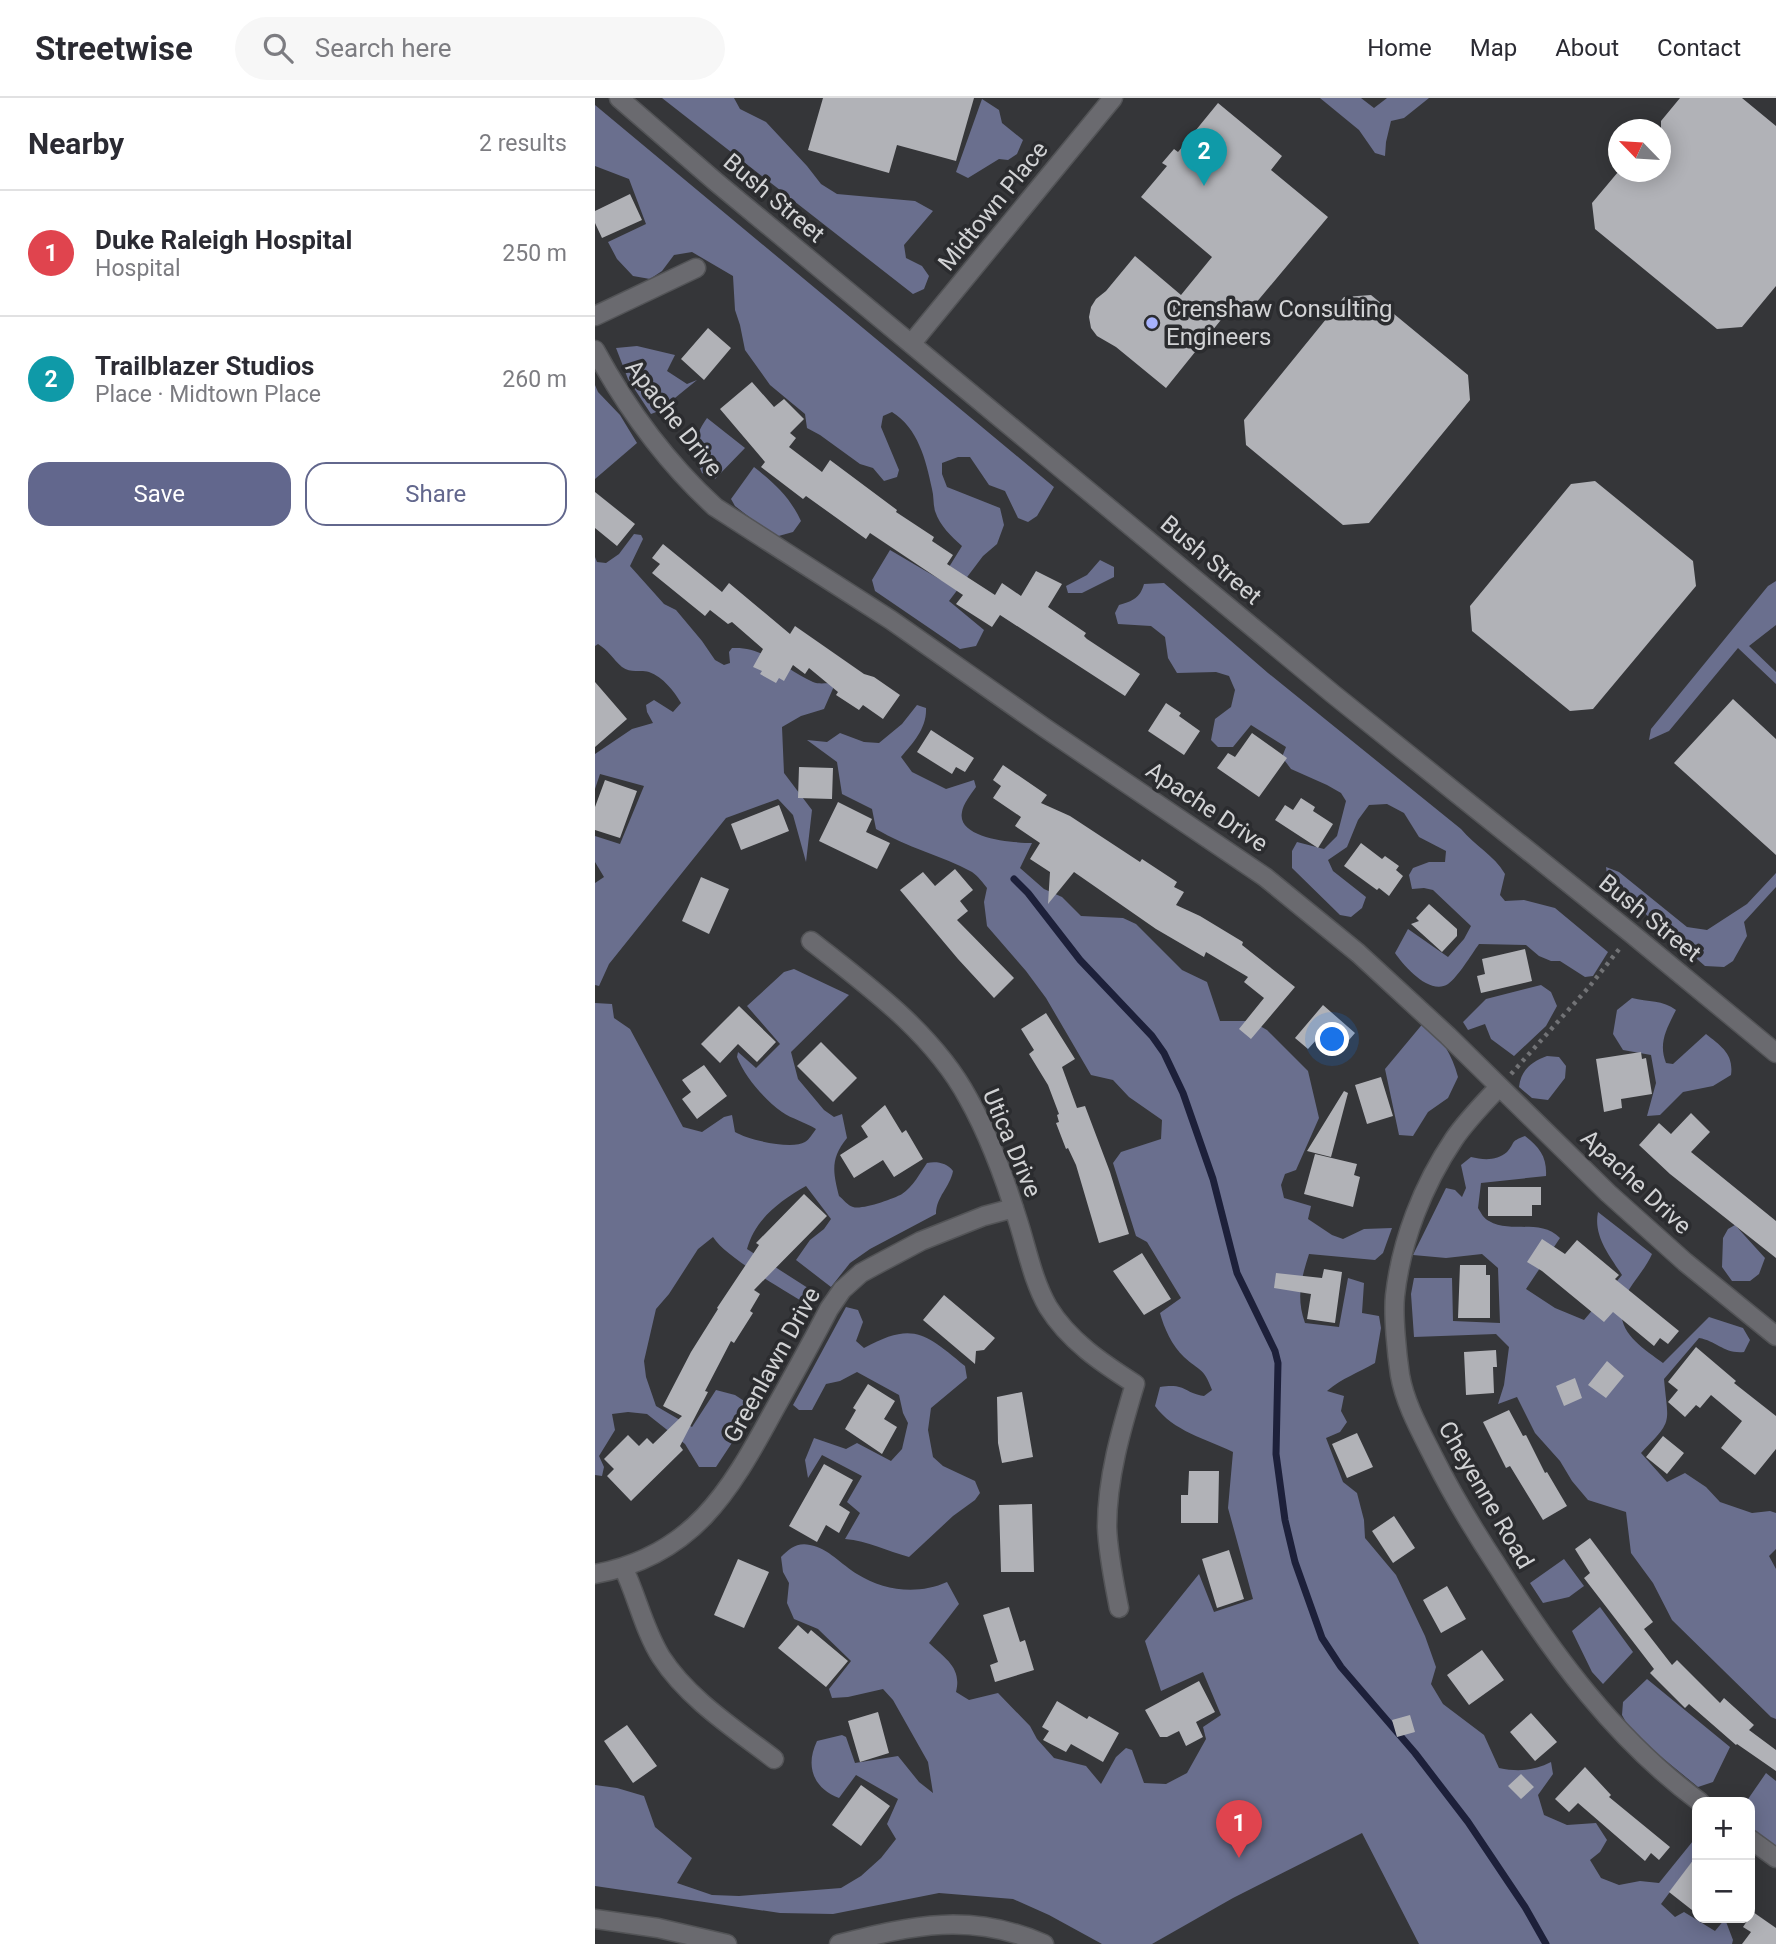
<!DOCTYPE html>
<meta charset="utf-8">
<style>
:root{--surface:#fff;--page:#f7f7f7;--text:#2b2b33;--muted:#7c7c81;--line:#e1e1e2;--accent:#62678d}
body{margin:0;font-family:Roboto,sans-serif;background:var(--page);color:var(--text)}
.controls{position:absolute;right:21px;bottom:21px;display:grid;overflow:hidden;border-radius:14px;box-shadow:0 4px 18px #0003}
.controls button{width:63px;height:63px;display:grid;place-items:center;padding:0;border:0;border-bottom:2px solid var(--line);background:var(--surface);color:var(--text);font:35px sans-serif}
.compass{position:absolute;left:1013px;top:21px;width:63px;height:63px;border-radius:50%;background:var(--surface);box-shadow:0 4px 18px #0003;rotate:295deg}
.you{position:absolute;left:738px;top:942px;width:24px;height:24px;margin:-18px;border:5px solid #fff;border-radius:50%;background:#1a73e8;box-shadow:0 0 0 10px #1a73e833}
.badge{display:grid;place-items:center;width:46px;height:46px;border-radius:50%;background:var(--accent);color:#fff;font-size:23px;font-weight:700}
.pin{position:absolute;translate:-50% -58px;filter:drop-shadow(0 2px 4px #0008)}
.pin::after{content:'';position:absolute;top:37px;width:24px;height:21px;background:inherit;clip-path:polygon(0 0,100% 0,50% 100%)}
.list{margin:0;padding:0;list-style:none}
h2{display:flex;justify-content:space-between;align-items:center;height:91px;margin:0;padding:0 28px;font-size:30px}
h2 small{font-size:23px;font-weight:400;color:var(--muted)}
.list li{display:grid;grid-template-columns:46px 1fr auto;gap:21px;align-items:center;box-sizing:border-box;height:126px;padding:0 28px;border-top:2px solid var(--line)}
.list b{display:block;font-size:26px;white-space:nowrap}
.list p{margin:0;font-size:23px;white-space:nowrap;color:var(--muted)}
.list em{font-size:23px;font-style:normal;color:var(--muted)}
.actions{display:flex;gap:14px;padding:21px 28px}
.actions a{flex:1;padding:16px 0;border:2px solid var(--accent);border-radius:21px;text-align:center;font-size:24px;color:var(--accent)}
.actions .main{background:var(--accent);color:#fff}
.icon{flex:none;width:38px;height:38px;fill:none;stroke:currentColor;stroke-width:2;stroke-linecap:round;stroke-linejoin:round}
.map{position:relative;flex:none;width:1181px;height:1846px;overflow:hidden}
header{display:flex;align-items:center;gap:42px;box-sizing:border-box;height:98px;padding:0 35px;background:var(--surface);border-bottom:2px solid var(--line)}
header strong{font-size:33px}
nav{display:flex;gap:38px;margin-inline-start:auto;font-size:24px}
.search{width:490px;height:63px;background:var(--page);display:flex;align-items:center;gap:18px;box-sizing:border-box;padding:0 24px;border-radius:38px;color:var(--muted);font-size:26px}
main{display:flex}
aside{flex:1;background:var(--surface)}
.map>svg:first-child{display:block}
.forest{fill:#6a6f8e}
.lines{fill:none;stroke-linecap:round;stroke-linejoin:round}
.stream{stroke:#1d203a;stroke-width:7}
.building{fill:#b1b2b7}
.minor-casing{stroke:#535457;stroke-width:21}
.path{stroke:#727376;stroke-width:4.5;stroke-dasharray:3.5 5;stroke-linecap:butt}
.minor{stroke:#6a6a6f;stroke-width:18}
.poi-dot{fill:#a6b1fc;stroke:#2b2c2f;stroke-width:2.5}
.labels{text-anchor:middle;stroke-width:7;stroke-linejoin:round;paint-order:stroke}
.street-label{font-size:24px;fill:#d2d3d5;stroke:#2b2c2f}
.poi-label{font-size:24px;fill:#d2d3d5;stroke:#2b2c2f;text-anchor:start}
</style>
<header>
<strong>Streetwise</strong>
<div class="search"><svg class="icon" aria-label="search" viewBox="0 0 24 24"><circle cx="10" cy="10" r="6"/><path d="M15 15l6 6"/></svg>Search here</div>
<nav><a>Home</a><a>Map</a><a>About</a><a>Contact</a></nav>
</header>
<main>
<aside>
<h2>Nearby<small>2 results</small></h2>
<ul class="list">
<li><span class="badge" style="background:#e0444e">1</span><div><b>Duke Raleigh Hospital</b><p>Hospital</p></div><em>250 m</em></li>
<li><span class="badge" style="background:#0f9aa8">2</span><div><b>Trailblazer Studios</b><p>Place · Midtown Place</p></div><em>260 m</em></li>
</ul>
<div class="actions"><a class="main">Save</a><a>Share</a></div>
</aside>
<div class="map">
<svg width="1181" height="1846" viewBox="0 0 1181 1846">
<rect width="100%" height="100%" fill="#353639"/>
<path class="forest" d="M67 0H139L145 11 171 24 212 68 226 86 242 96 320 103 338 113 309 147 311 160 327 168 334 178 329 191 318 196Z
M725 0H766L779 10 792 0H834L809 20 796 23 791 44 790 58 780 55 764 32Z
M387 1 404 12 407 25 428 42 422 56 413 62 404 61 373 80 361 74Z
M0 7 459 389 442 418 433 424 423 420 410 393 394 387 375 359H363L347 365V376L352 389 405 410 409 427 402 446 388 458 354 503 389 532 381 548 365 551 280 493 277 482 295 452 346 482 367 448C356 438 345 428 340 413 338 406 339 398 337 391 331 362 323 330 297 314L288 318 286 329 304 372 302 379 289 383 278 370 265 366 225 337 212 330 210 316 175 287 150 252 145 227 140 212 138 178 97 154 79 157 67 173 55 181 38 178 22 161 13 144 51 126 34 81 0 68Z
M42 248 80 257 72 273 92 286 102 282 64 313 56 316 33 281 21 250Z
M0 287 3 294 25 317 42 345 0 381Z
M112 320 150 350 120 381 107 375C98 354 98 339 112 320Z
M159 369C179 385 195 399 206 423L198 434 180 439 140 408 136 401Z
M39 436 46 437 48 441 35 468 69 506 81 512 107 543 120 562 129 567 135 565 134 554 137 550C169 548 191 572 218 584 225 587 233 584 240 586L229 611 206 618 187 629 189 675 217 712 211 764 198 717 183 701 131 720 14 866 4 888 0 887V785L9 779 0 764V738L25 746 49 688 5 676 0 691V656L37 631 58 625 52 614 51 607 59 602 78 614 86 605C79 593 68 579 54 574 45 571 36 576 27 569 18 561 13 552 3 546L0 548V459L2 464 11 465 24 456Z
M505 462 519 469V479L487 495H473L471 488 492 477Z
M1181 483V527L1154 548 1181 574V586L1143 550 1074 633 1054 642 1056 631 1173 488Z
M569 485 673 575 866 731C880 748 899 757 910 776L905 797 910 803 929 802 960 810 1013 854 998 878 990 879 965 863H956L944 858 931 847 884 846C876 857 863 879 853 886 835 898 809 868 800 855L813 831 853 859 869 841 876 828 838 792 829 790 817 791 814 777 818 770 834 764H850L851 753 824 739 809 715 792 706 774 707 763 722 752 749 733 762 738 773 771 799 767 810 756 819 745 817 697 770V753L702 744 729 751 742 738 751 703 746 695 732 687 696 671 687 659 691 649 656 627 638 649H623L616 642 620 621 636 609 640 592 634 578 621 574 582 575 573 560 570 539 556 528 523 526 520 515 524 507C538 503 545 500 549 486Z
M322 607 331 610C332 630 318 645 306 659L317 674 351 691 379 682 381 689C376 696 368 706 367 714 361 741 421 745 437 745L425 770 449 791 467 799 486 818 528 820 541 826 587 872 612 884 625 923H656L672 932 713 973 724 1020 701 1072 690 1076 686 1087 689 1100 716 1108 713 1121 737 1137 748 1141 769 1131 797 1130 788 1155 780 1162 714 1156C706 1181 701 1200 710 1225L744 1229 753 1180 769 1185 767 1215 784 1218 786 1230 780 1265C763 1275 747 1280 732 1293L749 1298 746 1313 752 1324 745 1334 731 1340 748 1384 762 1395 769 1422 770 1440 801 1477 830 1538 841 1569 836 1586 848 1606 889 1637 904 1670C923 1674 938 1673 956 1664L958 1676 943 1697 949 1717 972 1727 1001 1725 1012 1742 1005 1754 995 1762 1006 1780 1024 1787 1045 1783 1064 1785 1102 1738V1766L1095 1767 1066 1806 1080 1819 1089 1814 1120 1833 1130 1821 1138 1842 1137 1846H824L767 1735 638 1800 557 1846H507L454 1817 418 1801 344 1795 238 1816 185 1815 0 1788V1687L22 1690 49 1698 60 1729 97 1760 82 1785 117 1797 144 1798 246 1790 266 1778 286 1760 301 1741 292 1726 303 1701 261 1677 244 1700C218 1690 210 1668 222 1643L247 1637 251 1639 260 1665 303 1658 324 1684 338 1695 333 1664 298 1602 288 1591 253 1599 237 1600 234 1591 256 1563 223 1531 199 1521 192 1505 194 1485 188 1474 186 1459C194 1451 202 1444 215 1447 233 1450 247 1467 262 1476 289 1493 323 1497 352 1484L364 1506 334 1545C351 1561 367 1570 361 1594L374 1602 403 1595 435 1628 442 1641 459 1660 491 1668 506 1686 521 1659 531 1650 537 1652 549 1685 571 1686 592 1675 611 1641 608 1629 626 1617 608 1574 566 1593 550 1543 604 1476 619 1514 658 1501 633 1410 638 1354C611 1341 578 1333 560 1308L565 1289C592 1285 588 1295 609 1298L617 1292C608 1268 605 1274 589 1259 577 1248 569 1230 565 1215L586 1200 552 1144 541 1138 518 1065 526 1054 566 1041 567 1022 534 999 518 982 496 977 451 900 431 873 392 828 389 804 392 790C388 785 383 778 377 774 346 757 312 750 281 731L277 711 247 696 242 664 212 642 232 644 245 635 269 644 284 645 307 626Z
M1011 769 1024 774 1092 829 1112 832 1152 806 1181 775V789L1149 824 1152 838 1138 863 1129 869 1110 868 1013 783Z
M199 871 254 897 196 954 203 981 229 1012 239 1019 247 1016 252 1040C235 1061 238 1074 244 1098 248 1101 253 1108 258 1109 267 1112 298 1101 307 1096 318 1089 325 1075 332 1065 342 1063 352 1065 358 1073 355 1089 341 1099 341 1116L275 1151 255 1165 236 1189 201 1162 215 1142 229 1131 236 1121 211 1088C185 1103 160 1121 152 1151L216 1192V1209C193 1194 131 1160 118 1139L103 1151 74 1196 61 1211 49 1263 51 1279 61 1308 97 1329 121 1292 140 1297 160 1310 121 1369H104L90 1346 52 1316 33 1314 17 1316 20 1332 4 1358 9 1369 7 1378 0 1377V905L17 906 19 920 35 931 88 1029 107 1034 129 1019 137 1017 140 1034C153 1042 197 1052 210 1044 214 1042 218 1035 221 1031 210 1024 197 1021 187 1014 169 1001 150 979 142 959L143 954 161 970 185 946 152 908 189 874Z
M946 887 956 894 962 908 951 928 919 958 896 941 890 926 873 932 868 924 891 901Z
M1037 900C1053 904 1068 902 1081 912 1072 930 1063 945 1071 965L1078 966 1111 936C1126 948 1139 956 1136 977L1118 988 1088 994 1065 1017 1052 1018 1061 985 1056 957 1028 952 1018 936 1022 912Z
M830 923C846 940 857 956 863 979L853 1000 833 1014 818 1038 804 1037 790 971Z
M952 958 964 959 971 968 970 980 953 1002 937 1000 924 989C926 972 936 964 952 958Z
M930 1038C945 1050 952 1059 951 1078L886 1085 883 1110C886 1115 889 1121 894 1123 916 1136 945 1120 965 1140L931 1191 960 1210 989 1222 1027 1177C1015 1158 998 1138 1003 1114L1057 1156C1050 1172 1037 1184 1030 1199 1016 1231 1046 1249 1068 1265L1114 1219 1148 1230 1155 1242 1149 1254C1129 1256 1122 1243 1104 1240L1069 1281C1073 1327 1079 1321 1046 1355L1072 1384 1090 1375 1111 1389 1125 1404 1157 1415 1175 1413 1181 1415V1451L1174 1458 1181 1471V1621L1176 1619 1077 1522 1058 1485 1036 1455 1031 1414 993 1402 977 1383 965 1363 940 1335 922 1299 903 1306 909 1287 914 1249 901 1236 819 1239 816 1196 819 1180H857L858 1223 905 1225 903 1170 887 1156 851 1160 818 1157 851 1090 860 1092 867 1099 871 1090 866 1067 876 1059C888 1062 902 1063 912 1054 921 1044 914 1044 930 1038Z
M1140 1127 1170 1160 1164 1176 1155 1183H1137L1127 1169 1128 1140 1133 1131Z
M251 1209 263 1212 268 1224 261 1243 269 1250C318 1223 330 1235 370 1268L372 1280 336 1310 333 1332 338 1359 348 1368 380 1383 385 1395 380 1402 358 1418 314 1459C292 1453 273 1443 250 1441L265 1415 252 1404 267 1378 227 1357 213 1380 210 1362 219 1340 251 1351 262 1345 296 1363 307 1351 313 1325 308 1315 304 1297 262 1274 245 1283 231 1286 217 1312H204L198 1307Z
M969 1461 989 1488 974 1499 948 1505 935 1485Z
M1005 1509 1038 1554 1008 1586 997 1574 977 1533Z
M1052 1581 1135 1649 1118 1684 1103 1689 1037 1635 1027 1617 1028 1604Z
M1171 1675 1181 1683V1747L1177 1748 1155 1731V1704H1151Z"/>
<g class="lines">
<path class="stream" d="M419 781 433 795 485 862 557 938 569 955 588 995 618 1081 642 1175 680 1253 683 1265 681 1356 690 1422 700 1464 727 1540 746 1569 820 1655 873 1724 930 1809 951 1846"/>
</g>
<path class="building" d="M228 0H379L361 63 302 47 294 75 213 52Z
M1085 0H1147L1181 28V188L1147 229 1122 231 1000 131 997 105 1023 74H1066V23Z
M623 5 687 58 676 72 733 119 655 212 642 202 571 290 521 249 502 238 496 230 494 219 496 209 501 201 511 193 540 158 586 197 617 159 546 99 572 68 567 65 579 51 583 54Z
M35 96 47 122 7 140 0 125V113Z
M776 197 873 277 875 302 774 425 748 427 651 347 649 322 749 199Z
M113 230 136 250 109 282 86 261Z
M157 284 179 309 189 301 209 321 195 335 201 340 194 349 227 374 235 362 302 412 301 414 339 439 337 443 358 457 352 466 400 497 407 485 426 498 441 473 467 486 453 509 491 535 489 538 492 541 545 576 530 598 405 517 397 529 361 506 368 497 275 435 271 441 211 398 208 401 166 369 170 364 125 311Z
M1000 383 1098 463 1101 488 998 611 975 613 877 533 875 508 976 386Z
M0 394 40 426 22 448 0 430Z
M68 446 127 494 134 485 195 536 200 528 269 576 279 579 305 597 288 621 268 607 264 612 241 597 243 594 214 570 210 576 198 567 189 583 184 580 181 585 165 576 167 573 158 569 168 551 137 524 133 526 115 512 110 518 57 475 65 466 57 460Z
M0 584 32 621 0 649Z
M1138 601 1181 641V757L1079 665Z
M571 605 586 615 584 618 605 633 589 657 553 633Z
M336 632 379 660 370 674 361 669 357 676 322 654Z
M657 635 692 660 664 699 622 670 633 655 640 659Z
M408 667 452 697 446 705 475 718 545 764 547 761 582 784 579 789 589 794 581 807 605 818 648 844 647 847 700 889 656 941 644 931 669 900 649 884 653 879 611 854 609 859 561 831 479 774 453 806 455 774 435 761 445 745 420 728 426 719 398 700 406 688 398 682Z
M204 669 238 670 237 701 203 700Z
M10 682 42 693 25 740 0 732V709Z
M706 700 720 709 718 713 738 726 723 750 680 722 690 707 698 712Z
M243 704 277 721 271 734 295 745 282 771 224 743Z
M184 707 194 733 146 752 136 726Z
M766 745 787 761 790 758 804 768 801 772 808 778 794 798 784 790 782 792 749 768Z
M360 771 378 792 365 803 373 813 362 822 419 880 399 900 363 861 305 792 328 774 340 788Z
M106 779 134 791 114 836 87 823Z
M834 806 862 831V838L847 854 816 826 824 823 821 820Z
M930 851 937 883 886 895 882 878 890 876 887 861Z
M728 907 760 935 742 956 723 940 713 951 700 940Z
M144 908 181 944 162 964 143 946 125 965 106 946Z
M451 915 480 961 467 969 482 1010 490 1008 515 1074 534 1136 504 1145 481 1067 473 1050 471 1051 461 1025 464 1024 462 1017 464 1016 453 987 434 956 439 952 426 931Z
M226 944 262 980 238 1004 202 968Z
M1046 954 1047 961 1051 960 1057 996 1026 1001 1027 1010 1009 1014 1001 961Z
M109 967 132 998 102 1021 87 1001 96 994 87 982Z
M786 979 798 1018 772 1026 760 987Z
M749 993 753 995 736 1059 712 1053Z
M290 1007 307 1035 311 1032 328 1061 299 1079 288 1062 259 1080 245 1057 273 1039 266 1028Z
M1096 1015 1115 1034 1096 1054 1181 1123V1160L1075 1076 1044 1047 1064 1025 1076 1036Z
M720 1056 762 1066 759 1077 765 1079 758 1109 709 1096Z
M893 1089H946V1107H937V1118H893Z
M209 1096 232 1118 159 1192 165 1196 155 1213 158 1215 139 1245 136 1243 110 1293 113 1294 85 1348 88 1352 36 1403 12 1378 19 1371 9 1361 33 1337 44 1348 52 1340 58 1346 87 1318 68 1308 96 1254 123 1211 122 1210 164 1147 161 1145Z
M947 1141 970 1156 982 1142 1024 1177 1020 1181 1084 1233 1073 1246 1065 1240 1059 1248 1018 1214 1009 1224 947 1173 932 1164Z
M547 1155 576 1201 549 1217 518 1173Z
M865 1167H891V1177H895V1220H863Z
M729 1171 747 1174 740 1225 712 1221 716 1196 679 1190 681 1175 727 1180Z
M349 1197 400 1240 389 1252 381 1253 380 1266 328 1222Z
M1101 1249 1141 1283 1139 1285 1181 1318V1351L1160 1377 1126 1350 1147 1323 1116 1297 1105 1310 1101 1307 1090 1319 1073 1304 1083 1292 1073 1284Z
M901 1252 902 1269H898L899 1295 871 1297 869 1254Z
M1012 1263 1029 1278 1011 1300 993 1287Z
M980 1280 987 1300 969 1308 961 1288Z
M273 1286 300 1303 289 1321 302 1329 287 1356 250 1331 261 1312 258 1310Z
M427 1294 438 1359 407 1365 403 1345 402 1299Z
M914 1312 928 1338 931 1337 950 1375 952 1374 972 1408 948 1422 915 1368 911 1370 888 1324Z
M762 1335 778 1369 752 1380 737 1346Z
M1068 1338 1089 1355 1072 1376 1051 1359Z
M229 1366 258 1382 244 1407 255 1414 244 1435 231 1427 222 1444 194 1428Z
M594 1373H624L623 1425H586V1397H593Z
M437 1406 439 1474H406L404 1407Z
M799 1418 820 1450 798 1465 777 1433Z
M995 1440 1058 1524 1049 1531 1077 1567 1082 1562 1125 1605 1129 1600 1159 1627 1154 1632 1181 1652V1673L1142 1646 1141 1647 1094 1606 1090 1610 1055 1575 1059 1571 989 1480 995 1475 980 1451Z
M634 1452 649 1501 622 1510 607 1461Z
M143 1461 174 1474 149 1530 119 1517Z
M852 1488 871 1521 846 1535 828 1502Z
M414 1509 425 1544 430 1542 439 1572 400 1584 395 1567 403 1564 388 1517Z
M203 1527 213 1536 216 1532 253 1563 231 1589 183 1550Z
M887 1552 909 1582 874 1607 852 1577Z
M604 1583 620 1614 601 1624 608 1639 591 1648 584 1633 572 1639H565L550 1612Z
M462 1603 492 1621 494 1618 524 1635 508 1664 476 1646 471 1654 448 1642 454 1633 447 1629Z
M283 1614 294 1655 265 1664 253 1623Z
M936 1615 962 1644 940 1663 915 1634Z
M815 1617 820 1634 802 1639 797 1622Z
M32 1627 62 1668 38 1685 9 1643Z
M990 1669 1016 1697 1014 1699 1075 1749 1064 1762 1056 1755 1050 1763 983 1705 974 1714 960 1701Z
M926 1676 939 1689 926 1701 913 1688Z
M266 1687 295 1708 266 1748 237 1727Z
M1102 1757V1816L1074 1794Z
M1158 1814 1181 1830V1846H1147L1156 1834 1148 1829Z"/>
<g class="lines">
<g class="minor-casing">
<path id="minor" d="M24 0 121 84 738 596 1037 836 1181 955
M0 218 101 170
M316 246 518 0
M0 252C31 309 71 364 120 409L296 522 450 630 670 779 763 855 853 938 1013 1095 1090 1164 1181 1238
M216 843C273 888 338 935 373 1000 395 1039 410 1081 423 1123 432 1151 438 1183 453 1209 474 1243 507 1265 540 1286 526 1332 512 1380 512 1429 513 1456 519 1484 524 1510
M904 989C888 1006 872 1022 859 1041 828 1087 806 1143 800 1198 798 1218 802 1257 805 1277 810 1306 826 1334 839 1360 858 1398 880 1434 903 1469 958 1557 1021 1642 1105 1704
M28 1469C42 1498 49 1532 66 1559 93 1601 140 1631 179 1661
M0 1476C97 1458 134 1395 178 1314 197 1280 216 1246 234 1211L247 1192 266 1175 277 1169 326 1143 389 1118 419 1110
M1155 1741 1181 1760
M0 1821 63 1830 132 1846
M244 1846C318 1827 376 1814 449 1846"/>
</g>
<path class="path" d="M916 976 994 889 1025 850"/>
<use href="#minor" class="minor"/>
</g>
<circle class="poi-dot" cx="557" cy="225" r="7"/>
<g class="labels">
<g class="street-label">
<text transform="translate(179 100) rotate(40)" y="8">Bush Street</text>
<text transform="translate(398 108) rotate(-51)" y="8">Midtown Place</text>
<text transform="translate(79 320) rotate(52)" y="8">Apache Drive</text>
<text transform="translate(616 462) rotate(40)" y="8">Bush Street</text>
<text transform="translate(612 709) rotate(34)" y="8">Apache Drive</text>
<text transform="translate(1055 820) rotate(39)" y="8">Bush Street</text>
<text transform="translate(417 1045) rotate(67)" y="8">Utica Drive</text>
<text transform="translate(1041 1084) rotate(43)" y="8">Apache Drive</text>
<text transform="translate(177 1267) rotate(-61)" y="8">Greenlawn Drive</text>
<text transform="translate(891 1397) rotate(60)" y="8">Cheyenne Road</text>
</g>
<g class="poi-label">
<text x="571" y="219">Crenshaw Consulting<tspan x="571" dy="28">Engineers</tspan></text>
</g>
</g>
</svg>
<div class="controls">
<button>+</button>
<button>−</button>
</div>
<svg class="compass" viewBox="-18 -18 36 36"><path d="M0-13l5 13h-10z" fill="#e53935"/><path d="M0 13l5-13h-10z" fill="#7c7c81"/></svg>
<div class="you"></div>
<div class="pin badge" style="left:644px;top:1760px;background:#e0444e">1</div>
<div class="pin badge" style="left:609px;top:88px;background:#0f9aa8">2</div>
</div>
</main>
